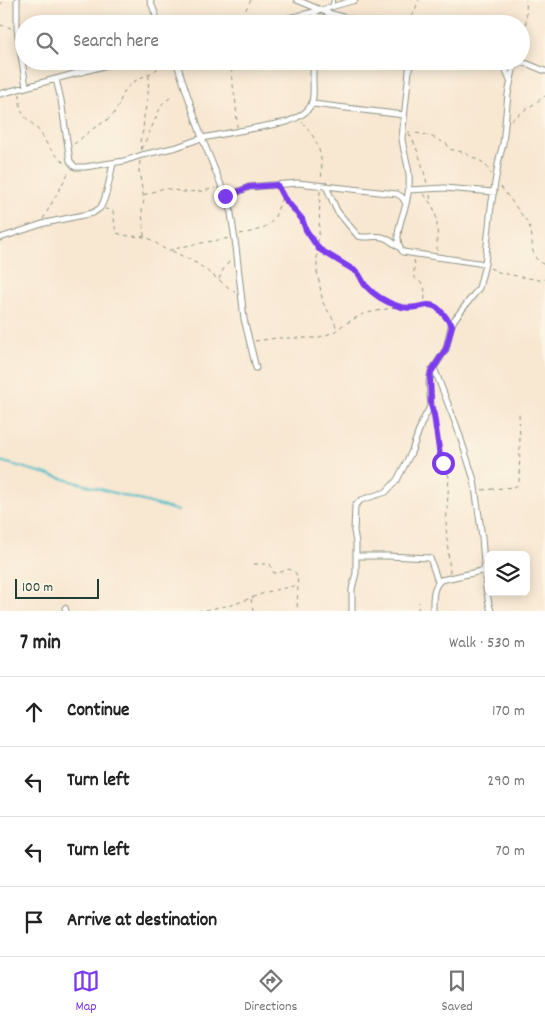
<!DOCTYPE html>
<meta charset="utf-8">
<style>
:root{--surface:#fff;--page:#f2f2f2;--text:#222;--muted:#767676;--line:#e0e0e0;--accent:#7c3aed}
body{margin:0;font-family:Dekko,sans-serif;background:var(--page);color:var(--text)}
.controls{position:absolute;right:15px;bottom:15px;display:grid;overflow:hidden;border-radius:8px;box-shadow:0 2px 12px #0003}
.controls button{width:45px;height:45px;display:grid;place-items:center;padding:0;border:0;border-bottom:1px solid var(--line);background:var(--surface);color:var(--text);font:25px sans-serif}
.scale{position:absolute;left:15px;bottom:12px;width:84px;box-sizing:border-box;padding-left:5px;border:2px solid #1f3d34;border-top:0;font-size:14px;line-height:18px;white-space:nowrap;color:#1f3d34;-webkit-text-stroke:4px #fcf5e5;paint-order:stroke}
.stop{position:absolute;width:15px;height:15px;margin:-11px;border:4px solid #7c3aed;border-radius:50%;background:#fff}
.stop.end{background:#7c3aed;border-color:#fff;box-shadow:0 1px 5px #0008}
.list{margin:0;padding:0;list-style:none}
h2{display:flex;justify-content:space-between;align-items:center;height:65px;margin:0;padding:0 20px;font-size:21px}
h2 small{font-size:16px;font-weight:400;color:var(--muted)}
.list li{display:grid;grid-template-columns:32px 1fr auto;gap:15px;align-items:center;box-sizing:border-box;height:70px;padding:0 20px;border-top:1px solid var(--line)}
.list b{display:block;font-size:19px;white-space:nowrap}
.list em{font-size:16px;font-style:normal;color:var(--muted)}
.icon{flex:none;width:28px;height:28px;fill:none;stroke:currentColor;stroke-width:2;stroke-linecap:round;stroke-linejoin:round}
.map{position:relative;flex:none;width:545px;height:611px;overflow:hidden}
.search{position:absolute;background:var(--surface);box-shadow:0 2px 12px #0003;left:15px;right:15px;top:15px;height:55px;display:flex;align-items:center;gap:12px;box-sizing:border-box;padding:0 18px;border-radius:28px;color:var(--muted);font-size:19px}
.sheet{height:345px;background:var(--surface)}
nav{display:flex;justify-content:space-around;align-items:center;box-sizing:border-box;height:70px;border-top:1px solid var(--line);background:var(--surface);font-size:14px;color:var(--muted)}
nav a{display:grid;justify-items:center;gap:2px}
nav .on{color:var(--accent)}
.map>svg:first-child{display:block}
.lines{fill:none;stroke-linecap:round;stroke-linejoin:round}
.stream{stroke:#52bfca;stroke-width:2}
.service-casing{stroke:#8c9282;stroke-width:4.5}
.minor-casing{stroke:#8c9282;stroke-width:7}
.path{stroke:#8c9282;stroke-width:1;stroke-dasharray:4 4;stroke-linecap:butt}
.service{stroke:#fff;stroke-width:2.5}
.minor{stroke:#fff;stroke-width:5}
.route{stroke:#7c3aed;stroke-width:6}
</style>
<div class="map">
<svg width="545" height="611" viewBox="0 0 545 611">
<rect width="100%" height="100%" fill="#fcf5e5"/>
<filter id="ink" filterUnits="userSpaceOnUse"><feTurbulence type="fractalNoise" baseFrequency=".02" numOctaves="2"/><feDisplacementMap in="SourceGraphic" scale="10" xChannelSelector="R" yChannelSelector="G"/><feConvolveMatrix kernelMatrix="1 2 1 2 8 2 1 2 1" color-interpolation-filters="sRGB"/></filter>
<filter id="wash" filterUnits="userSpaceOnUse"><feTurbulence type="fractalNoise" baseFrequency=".0096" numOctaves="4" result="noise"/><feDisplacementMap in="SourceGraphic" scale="20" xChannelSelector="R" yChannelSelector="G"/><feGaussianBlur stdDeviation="1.12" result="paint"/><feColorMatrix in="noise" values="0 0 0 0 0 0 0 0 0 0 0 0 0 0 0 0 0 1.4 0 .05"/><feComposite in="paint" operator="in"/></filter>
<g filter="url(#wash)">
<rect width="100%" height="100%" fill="#f8e7d1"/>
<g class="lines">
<path class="stream" d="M0 461 179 511"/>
</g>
</g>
<g filter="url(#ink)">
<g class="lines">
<g class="service-casing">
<path id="service" d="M332 6 333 0"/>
</g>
<g class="minor-casing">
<path id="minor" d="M17 0V29L26 87
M150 0 159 24
M297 0 328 13 369 24
M315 12 317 24
M263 24 314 12 355 0
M176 61 202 138 230 207 236 247 244 319 256 368
M501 61 505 68 510 80
M514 61 528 64 545 71
M56 79 61 100 70 161 75 167H85L124 161 142 155 177 147 202 138 287 122C325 108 309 93 314 61
M0 94 122 61
M313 104 404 115
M326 186 337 211 358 236C366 239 374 235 382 237 388 238 394 244 399 247
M409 190 444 188 494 192
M224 193 231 195 249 187 298 183 397 194 402 197 406 204C402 218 392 240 403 252L485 264
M406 204C408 195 410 185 409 175 408 162 403 151 402 138L410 61
M0 238 45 223 93 213C94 212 99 209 100 208 106 201 111 173 113 163
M434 368 457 427 474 480 482 537 486 588 489 604 491 611
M356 556H387L430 558 438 582
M65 608 66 611
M352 611V589L356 573V543L354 531 355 506 361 500 386 492 397 480 411 453 422 422 431 405 429 382 431 372 446 349 451 327 454 320 479 288 485 264 491 207 499 159 503 144 508 94 515 61
M433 611C433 600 432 587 441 580L486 570"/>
</g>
<path class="path" d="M0 5 4 0
M238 24 251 0
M411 24 412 17 419 0
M0 25 11 28
M521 48C526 33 527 16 526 0
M235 61 231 73 236 104 237 127
M20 94C19 119 27 116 40 132 43 136 45 141 48 146 53 152 59 158 65 164
M511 120 545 96
M302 122C318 139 324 157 321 180
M408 132 428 135 447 144 449 149 462 152 479 160 485 164 491 174
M409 134C417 145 424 170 427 184
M74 144C82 138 90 130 99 125 103 122 108 120 112 116 121 106 120 92 132 83 143 75 157 73 165 61
M141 149 147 138 162 104 171 97
M141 150 140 141 143 131 144 116 148 96 149 74
M140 161 139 171 144 200 142 211 144 236
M501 187 528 223C537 240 525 256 545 265
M279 190 283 198 302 219 306 230 319 249 357 272C360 275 361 278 363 282 367 288 377 297 384 300 392 304 401 308 410 308 418 308 426 303 434 306 440 308 444 315 448 320
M320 191 319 237 317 246V271L323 303 333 319 337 329
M424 194C427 199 431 203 433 207 439 219 437 239 437 252
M144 195 164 188 184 192 203 191 215 188
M430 195 431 203
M105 209 112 210 113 211 116 233 129 236 147 237 166 250H171L190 245 230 238
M43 219 70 170
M240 234C251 232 265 230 273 220 277 214 279 204 282 197
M172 251 198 264 237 294
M414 260C416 266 413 272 414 276 415 280 418 279 420 282 427 287 425 297 424 305
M490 268 501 273 539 280 545 279
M219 279 223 270 231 259
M255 341 277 338H317L334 332 343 325 363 314 396 307
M433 412 440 456 446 468 449 477 446 528 450 573
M482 490 514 487 518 485 519 483 520 445 519 411
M254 564H270L271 566 272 570 274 573 281 572 289 569 296 573 298 585 297 611
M251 599 253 611
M198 611 232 605 267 592 298 585
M418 611 419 602"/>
<use href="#service" class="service"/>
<use href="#minor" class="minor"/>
</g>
</g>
<g class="lines" filter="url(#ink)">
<path class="route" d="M225 196 224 193 231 195 249 187 277 185 284 198 302 219 306 230 319 249 357 272C361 276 362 281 365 285 374 295 385 302 398 306 404 308 411 308 417 307 424 306 429 303 436 307 442 311 447 319 452 325L446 349 431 372 430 378 431 405 434 415 440 456 443 463"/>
</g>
</svg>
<div class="controls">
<button><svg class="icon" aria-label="layers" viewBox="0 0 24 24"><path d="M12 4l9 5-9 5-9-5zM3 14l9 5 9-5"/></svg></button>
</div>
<div class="scale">100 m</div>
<div class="stop" style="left:443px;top:463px"></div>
<div class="stop end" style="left:225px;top:196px"></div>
<div class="search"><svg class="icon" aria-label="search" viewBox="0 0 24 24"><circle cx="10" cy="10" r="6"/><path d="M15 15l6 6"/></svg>Search here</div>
</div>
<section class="sheet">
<h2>7 min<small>Walk · 530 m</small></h2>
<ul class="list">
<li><svg class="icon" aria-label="ahead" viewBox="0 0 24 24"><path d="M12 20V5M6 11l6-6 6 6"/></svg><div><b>Continue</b></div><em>170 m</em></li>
<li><svg class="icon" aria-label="left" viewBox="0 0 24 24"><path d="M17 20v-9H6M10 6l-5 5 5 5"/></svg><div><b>Turn left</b></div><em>290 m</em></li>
<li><svg class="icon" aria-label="left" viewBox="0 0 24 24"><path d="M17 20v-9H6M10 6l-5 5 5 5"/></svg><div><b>Turn left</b></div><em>70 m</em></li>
<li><svg class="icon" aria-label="arrive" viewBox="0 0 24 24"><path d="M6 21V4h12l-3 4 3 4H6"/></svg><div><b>Arrive at destination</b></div></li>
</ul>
</section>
<nav>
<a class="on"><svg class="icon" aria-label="map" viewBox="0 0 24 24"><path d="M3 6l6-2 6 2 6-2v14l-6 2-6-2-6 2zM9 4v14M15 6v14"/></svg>Map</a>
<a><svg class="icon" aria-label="directions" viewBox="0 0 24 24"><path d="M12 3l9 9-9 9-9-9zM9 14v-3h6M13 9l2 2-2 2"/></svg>Directions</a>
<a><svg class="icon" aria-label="saved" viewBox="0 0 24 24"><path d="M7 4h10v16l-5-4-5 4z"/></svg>Saved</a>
</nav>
